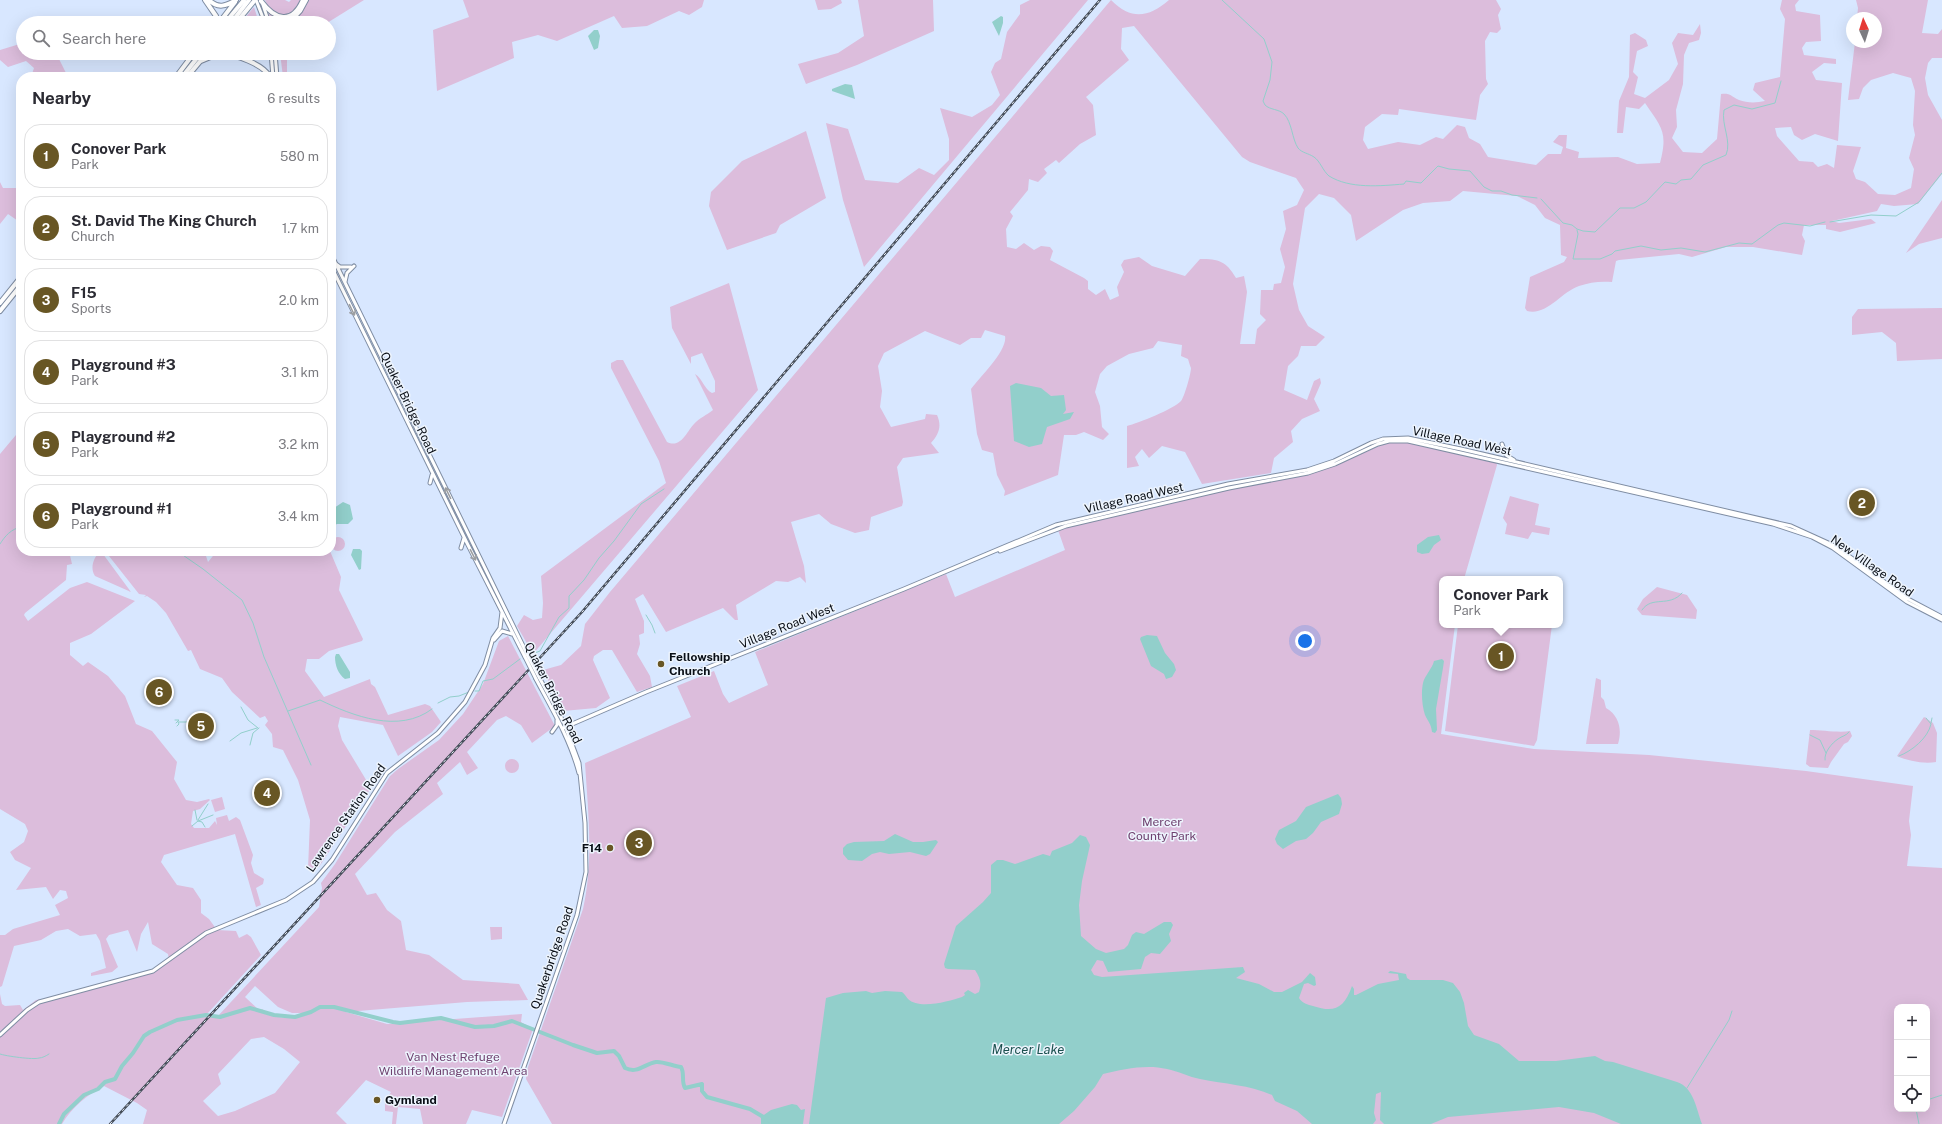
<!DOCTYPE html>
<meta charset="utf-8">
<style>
:root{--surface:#fff;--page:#f2f2f3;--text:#2b2b33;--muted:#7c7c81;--line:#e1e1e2;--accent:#685624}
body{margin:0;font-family:"Public Sans",sans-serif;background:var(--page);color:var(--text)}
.controls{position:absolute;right:12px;bottom:12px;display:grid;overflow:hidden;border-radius:8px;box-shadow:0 4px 16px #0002}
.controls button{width:36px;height:36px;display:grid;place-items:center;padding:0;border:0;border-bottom:1px solid var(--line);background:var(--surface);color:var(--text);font:20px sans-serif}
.compass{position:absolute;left:1846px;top:12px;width:36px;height:36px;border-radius:50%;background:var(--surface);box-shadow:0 4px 16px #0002;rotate:356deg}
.you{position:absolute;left:1305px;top:641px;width:14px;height:14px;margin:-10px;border:3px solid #fff;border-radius:50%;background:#1a73e8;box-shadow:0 0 0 6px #1a73e833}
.badge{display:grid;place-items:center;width:26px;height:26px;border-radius:50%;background:var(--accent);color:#fff;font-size:13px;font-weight:700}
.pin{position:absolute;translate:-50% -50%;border:2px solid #fff;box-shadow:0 1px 4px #0006}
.popup{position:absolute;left:1439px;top:576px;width:124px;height:52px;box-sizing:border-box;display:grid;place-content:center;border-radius:8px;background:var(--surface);filter:drop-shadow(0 1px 3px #0005);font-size:13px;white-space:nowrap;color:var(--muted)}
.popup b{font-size:15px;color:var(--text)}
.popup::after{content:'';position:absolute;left:50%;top:100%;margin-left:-8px;border:8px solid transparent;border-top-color:var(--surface)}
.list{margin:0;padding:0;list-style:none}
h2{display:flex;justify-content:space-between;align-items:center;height:52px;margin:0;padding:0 16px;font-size:17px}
h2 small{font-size:13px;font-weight:400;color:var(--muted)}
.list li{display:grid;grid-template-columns:26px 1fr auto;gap:12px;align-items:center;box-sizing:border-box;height:64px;margin:0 8px 8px;padding:0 8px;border:1px solid var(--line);border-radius:16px}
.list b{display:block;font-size:15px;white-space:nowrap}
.list p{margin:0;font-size:13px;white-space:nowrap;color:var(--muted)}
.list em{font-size:13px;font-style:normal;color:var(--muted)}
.icon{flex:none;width:22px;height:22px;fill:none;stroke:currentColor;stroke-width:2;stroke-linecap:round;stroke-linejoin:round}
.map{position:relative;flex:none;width:1942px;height:1124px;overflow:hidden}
.search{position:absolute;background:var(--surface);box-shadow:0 4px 16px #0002;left:16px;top:16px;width:320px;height:44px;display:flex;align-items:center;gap:10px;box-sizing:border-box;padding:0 14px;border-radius:22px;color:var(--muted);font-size:15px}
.panel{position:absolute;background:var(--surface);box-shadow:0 4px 16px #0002;left:16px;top:72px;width:320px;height:484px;border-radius:16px}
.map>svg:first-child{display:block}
.green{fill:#dcbddc;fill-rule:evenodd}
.water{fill:#92cfcb}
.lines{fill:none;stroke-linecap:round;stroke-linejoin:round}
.stream{stroke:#92cfcb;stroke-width:1}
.river{stroke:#92cfcb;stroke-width:4}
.major-casing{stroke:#7f8da3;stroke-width:5}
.highway-casing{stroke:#7f8da3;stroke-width:6}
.major{stroke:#fff;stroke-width:3}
.highway{stroke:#fff;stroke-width:4}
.rail-casing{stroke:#444c58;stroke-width:2.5}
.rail{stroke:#edf4fd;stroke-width:1;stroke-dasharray:3;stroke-linecap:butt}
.major-bridge-casing{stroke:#7f8da3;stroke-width:5;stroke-linecap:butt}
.major-bridge{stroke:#fff;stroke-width:3}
.oneway{stroke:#9d9fa2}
.poi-dot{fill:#685624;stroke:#edf4fd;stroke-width:1.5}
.labels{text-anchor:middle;stroke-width:3;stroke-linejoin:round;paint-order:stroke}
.street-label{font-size:12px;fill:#090e16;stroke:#edf4fd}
.poi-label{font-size:12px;font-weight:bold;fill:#090e16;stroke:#edf4fd;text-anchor:start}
.park-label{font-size:12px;fill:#6f416f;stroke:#edf4fd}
.water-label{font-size:13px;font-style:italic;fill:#1b514f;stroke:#edf4fd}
</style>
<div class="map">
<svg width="1942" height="1124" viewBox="0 0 1942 1124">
<rect width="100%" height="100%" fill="#d8e7ff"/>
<path class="green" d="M265 0H285L289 2 291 0H302L291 13 282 16 270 11Z
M308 0H364L327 23 318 18 308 23H292L303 10Z
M463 0H704L702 7 689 15 679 11 647 26 622 28 614 16 557 41 538 35 512 42 514 58 437 91 433 30 469 17Z
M815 0H841L842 3 831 9 818 10Z
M858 0H933L934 31 857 65 806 84 798 64 838 53 864 36Z
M1030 0H1088L864 267 843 200 826 123 848 129 865 180 898 183 919 168 934 175 949 160V139L940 108 972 117 992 105 1000 95 991 72 995 63 1001 59 1007 32 1020 14V5Z
M1111 0C1132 21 1149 17 1169 0H1496L1501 9 1498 15 1501 29 1497 33 1490 32 1485 41 1486 79 1488 84 1480 95 1476 120 1399 109 1398 115 1382 114 1365 127 1363 140 1368 149 1398 142 1420 145 1436 137 1443 139 1457 125 1465 127 1469 138 1480 144 1488 157 1536 165 1548 154H1561L1563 147 1553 142 1559 135H1567L1566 148 1579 152 1578 158 1618 157 1637 164 1660 163C1668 132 1662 128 1645 103L1639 109 1626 107 1623 133H1617L1619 101 1629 77 1630 35 1635 33 1646 40 1648 46 1637 51 1633 72 1638 77 1634 94 1645 98 1669 80 1678 64 1672 43 1678 33 1693 35 1700 24 1701 33 1699 40 1689 43 1684 55 1683 84 1676 110 1677 127 1672 138 1683 152 1702 153 1717 139 1721 94C1731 93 1730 96 1739 100 1747 103 1756 103 1765 101L1753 90 1755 83 1780 77 1785 19 1780 9 1782 0H1799L1795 5 1796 11 1820 15 1821 41 1806 42 1802 48 1804 55 1836 59V64L1824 63 1812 72 1816 80 1842 83 1838 141 1815 134 1802 140 1794 135 1791 127 1775 128 1777 136 1799 161 1813 162 1818 167 1827 164 1834 168 1837 145 1861 147 1853 171 1856 179 1865 182 1878 194 1895 195 1911 188 1914 169 1909 158 1915 135 1913 125 1915 91 1911 78 1893 73 1871 80 1863 88 1859 99 1848 100 1855 42H1876V18H1857L1858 8 1856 0H1928L1922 33 1938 34 1942 29V58H1932L1928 63 1925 78 1928 95 1942 120V174L1918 204 1894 206 1881 204 1877 211 1832 221 1839 223 1871 219 1876 223 1840 232 1826 229V225H1804L1802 235 1805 241 1802 255 1753 247H1726L1692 257 1679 254 1619 260 1616 261 1612 282C1601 281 1590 282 1579 286 1561 292 1547 316 1527 311L1525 308 1530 277 1564 262 1567 257 1561 255 1560 225 1545 218 1535 205 1517 196 1463 191 1450 201 1423 203 1403 210 1356 241 1351 215 1334 198 1319 194 1305 208 1293 284 1299 310 1308 326 1325 337 1316 346H1301L1298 356 1288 366 1284 390 1307 400 1314 381 1320 378 1321 383 1314 399 1320 411 1302 419 1291 431 1293 442 1274 458 1271 473 1202 484 1185 452 1162 446 1149 458 1142 449 1135 457 1139 466 1127 468V426C1138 423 1174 409 1181 401 1184 398 1191 374 1191 368 1190 366 1189 362 1188 359L1181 356 1182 345 1158 341 1153 348 1129 354 1107 366 1100 374 1095 392 1100 406 1102 427 1109 434 1103 440 1084 432 1076 435H1064L1058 475 1004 496 1005 491 997 475 993 453 982 450 977 434 971 389C980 377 1008 350 1005 336L985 330 981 338H971L960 345 925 331 884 353 878 366 882 391 880 407 891 427 925 419 926 414 937 415C942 426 939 434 931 443L939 453 903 458 897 467 903 502 902 506 871 517 869 530 855 533 831 524 819 514 791 522 804 566 806 583 800 577 788 582 776 581 736 605 738 620H735L723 608 666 632 643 594 635 599 644 621V633L639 635 640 644 637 654 650 676 652 687 637 692 612 650H603L594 656 593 660 610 698 596 708 563 711 543 670 561 665 581 646 585 624 610 592ZM1134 26 1242 157 1250 162 1296 178 1304 190 1297 205 1283 211 1286 229 1280 249 1285 267 1281 283 1274 284 1273 290H1261L1260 314 1266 320 1257 329 1255 344H1240L1247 292 1244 276 1236 278C1226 261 1219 259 1200 259L1185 276 1152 266 1139 257 1124 260 1121 265 1124 272 1117 287 1119 296 1110 300 1105 289 1096 295 1088 289V281L1084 278 1050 260 1053 251 1050 247 1041 246 1034 250 1024 243 1016 249 1007 247 1006 229 1013 216 1010 212 1028 190 1029 179 1038 182 1047 173 1044 169 1056 160 1059 163 1080 144 1096 135 1093 105 1086 97 1129 60 1121 49 1122 28Z
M254 7 259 23H247L245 18Z
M268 13 282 18 296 13 287 23H272Z
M23 43V53H56L68 77H31L34 68 26 61 8 67 0 60V50Z
M280 53H287V77H283Z
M806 131 826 198 780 225 776 233 727 250 709 206 711 192 742 161Z
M0 182 3 188H21V223L8 214 0 224Z
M1942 200V238L1919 244 1906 253Z
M729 283 758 390 533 654 517 626 524 615 533 620 542 618 543 603 541 576 666 483 659 461 611 368V363L617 360H623L667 442C681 449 687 431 694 424 699 418 707 415 713 410L695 374C703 379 704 389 712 393L715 392V381L702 353 691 357V364L672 328 670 307Z
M1942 308V359L1897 361 1896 343 1882 332 1852 335V317L1858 309Z
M21 429V551H69L72 564 67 565 66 580 25 613 24 615 28 621 70 588 87 582 135 601 91 634 70 643V655L83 666 88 662 108 676 125 696 136 724 152 731 177 762 174 779 186 800 197 802 209 799 210 800 200 809 193 811 191 824 194 828H209L215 821 217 825 216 818 227 815 229 821 236 817 240 820 253 855 251 863 254 873 264 879 263 884 256 888 261 905 256 907 235 834 164 855 161 862 177 885 193 888 201 900V913L209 919 217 930 236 931 239 938 247 934 251 937 261 955 207 1014 217 1017 319 907 322 888 321 883 335 864 390 776 398 769 439 740 463 714 483 684 499 641 508 636 555 726 532 743 521 725 506 716 497 720 467 752 478 768 467 775 460 762 437 783 443 794 395 832 355 874 367 895 376 893 387 910 401 921 406 950 429 955 463 980 519 984 528 1000 467 1002 346 1012 387 1024 522 1014 521 1022 533 1029 502 1117 472 1110 466 1124H423L420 1109 398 1107 396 1124H392L393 1112 385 1111V1101L391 1092 366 1080 336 1113 347 1124H143L147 1110 137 1103 104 1086C87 1095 72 1107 62 1124H0V994L2 1004 5 1006 20 1005 23 1010 36 1000 57 997 151 972 169 960 168 954 152 944 148 922 141 934 137 952 128 930 109 935 106 939 118 967 112 972 91 976V973L106 968 100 941 96 934 80 936 68 929 56 931 41 940 14 946 2 986 0 987V935H5L13 929 60 915 55 905 68 898 66 891 60 890 53 899 46 887 16 890 31 868 15 860 10 852 24 842 28 831 25 824 0 809V454ZM255 986 278 1007 292 1013H312C297 1019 274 1021 262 1009L260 1011 245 997ZM264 1037 284 1049 300 1062 275 1093 235 1111 218 1116 203 1101 221 1084 218 1074 251 1039Z
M1407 442 1496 462 1497 465 1464 579H1442V625H1455L1441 734 1534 749 1649 755 1718 762 1806 771 1913 786 1909 821 1911 835 1907 866 1942 868V1124H552L526 1079 527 1070 583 909C594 860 588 812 585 763L691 717 677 686 714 671 723 694 729 703 768 685 755 652 946 574 955 597 1065 550 1058 530 1174 501 1312 473 1331 467 1386 443ZM1897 1007H1927V1109H1897Z
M1510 496 1539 504 1535 525 1550 528 1549 535 1532 532 1528 539 1505 534 1507 524 1503 518Z
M331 544a7 7 0 1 1 14 0a7 7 0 1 1-14 0Z
M105 551H212L206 556 208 562 217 551H330L341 577 339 590 363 639 362 641 329 651 319 659H307L305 671 324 697 370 679 371 684 375 687 388 715 425 704 430 706 441 722 432 732 398 756 383 725 340 717 338 726 342 740 371 788 319 867 308 869 310 820 298 780 283 750 273 747 272 734 265 725 268 721 265 716 260 718 232 692 222 678 200 669 191 650 188 651 166 613 156 602 147 596 144 597 146 595 139 594Z
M99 553 103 554 131 592 95 576C90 569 93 558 99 553Z
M1657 587 1687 595 1697 610 1696 619 1642 615 1637 609 1643 599Z
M1458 625H1552L1537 740 1534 746 1445 731Z
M1596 678 1601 680V697L1604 700 1606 708C1620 716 1622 731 1618 744H1586Z
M1924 717 1933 723 1937 733 1936 762C1924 764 1908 761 1897 756Z
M1810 730C1822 730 1839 733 1850 731L1852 736 1848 742 1844 744 1831 762 1828 768 1810 767 1806 764Z
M505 766a7 7 0 1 1 14 0a7 7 0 1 1-14 0Z
M222 797 225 809 215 812 211 800Z
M490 927H502V939L491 940Z"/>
<path class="water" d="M1001 16 1003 17V23L999 36 992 22Z
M594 30H598L600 36 598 48 594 50 588 36Z
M845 84 852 85 855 99 832 91V89Z
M1016 383 1041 388 1051 396 1064 395 1066 410 1063 414 1074 412 1070 419 1047 427 1042 444 1029 447 1014 441 1010 386Z
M343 502 350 505 353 519 348 524H337L331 527V510Z
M1439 535 1441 540 1434 545 1429 553 1422 554 1417 552V545L1428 537Z
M353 549H360L362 551 361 569 359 570 351 555Z
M1147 635 1157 636 1165 653 1174 664 1176 670 1172 677 1166 679 1164 674 1151 666 1140 639 1141 637Z
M339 654 350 672V678L345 679C338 674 335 665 335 657L336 654Z
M1442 659 1444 661 1443 668 1436 709 1437 730 1435 733 1432 732C1431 723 1428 722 1425 715 1422 706 1421 692 1423 683 1425 675 1432 669 1434 661Z
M1338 794 1341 798 1342 804 1339 814 1321 822 1313 833 1306 839 1296 841 1283 849 1277 844 1275 839 1279 830 1296 821 1306 807Z
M895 834 913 842H923L936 840 938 842 930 854 926 856 910 852 889 854 880 852 872 854 862 861 848 860 843 854V848L847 844 854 842 884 841Z
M1080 835 1086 837 1090 845 1082 881 1079 905 1081 936 1096 949 1106 953 1124 949 1128 945 1132 935 1136 932 1144 934 1164 922H1171L1173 925 1169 934 1171 941 1160 954 1151 953 1145 957 1141 969 1108 972 1103 961 1097 960 1091 970 1094 975 1102 977 1243 967 1245 972 1236 978 1259 984 1274 992H1282L1302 982 1310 973 1315 977 1316 985 1314 986 1308 983 1304 984 1299 998C1302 1003 1308 1005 1313 1006 1334 1013 1344 1009 1352 986L1354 989V995H1356L1378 984 1399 980 1398 974 1388 973 1390 971 1406 974 1407 978 1410 980H1443L1453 983 1460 992 1464 1003 1468 1026 1474 1035 1499 1044 1519 1061H1556L1595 1056 1605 1061 1613 1062 1677 1082C1694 1088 1696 1108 1702 1124H1621L1594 1113 1559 1107 1448 1117 1431 1124H1384L1380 1120 1381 1092 1376 1094 1374 1113 1376 1120 1373 1124H1312L1297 1111 1275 1101 1272 1095C1250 1085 1224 1084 1200 1079 1189 1077 1178 1071 1167 1069 1147 1064 1123 1069 1103 1074L1095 1087 1074 1111 1059 1124H809L826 998 843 993 866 991 872 993 885 991 902 992C905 994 906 997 908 999 919 1010 950 1001 962 997L965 995 964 993 968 990 975 994 979 992C982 982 980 978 975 970L948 969 945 968 944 964 956 926 983 902 991 893V865L997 860H1003L1015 864 1043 854 1050 856 1052 851 1072 843Z
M792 1104 797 1105 801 1110 805 1109 803 1124H761V1117L771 1110Z"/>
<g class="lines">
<path class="stream" d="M1222 0 1264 39 1272 62 1270 80 1263 101 1265 105C1270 110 1279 109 1284 114 1292 122 1292 139 1298 148 1302 153 1308 153 1314 157 1320 161 1323 171 1329 176 1350 189 1380 186 1404 184L1406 181 1421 183 1438 166 1449 169 1470 171 1484 187 1492 191H1501L1512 195 1537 198
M1541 199 1563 223 1572 225 1577 229 1583 231 1595 232 1620 208H1634L1646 202 1665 182 1676 184 1681 180 1691 179 1703 165 1726 155C1732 141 1721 125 1724 110L1734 105 1752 109 1775 103 1781 81
M1830 222 1871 215 1896 216 1919 202 1942 173
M1577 230 1578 234 1573 259H1600L1612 254 1615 251 1641 246 1661 250 1681 248 1705 252 1739 243 1752 244 1778 225 1784 223 1810 226 1825 222
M0 544C5 536 11 529 21 527
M177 551 203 569 242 600 253 623 264 657 311 765
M1642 610C1652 595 1669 608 1682 593
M646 615 652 625 655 633
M532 654 540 651 559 617 569 608V596L584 580 599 558 614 541 641 504 664 489
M475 691H479L483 681 493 679 520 659
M438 703 450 697 459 696 469 692
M241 707 248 720 258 728
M288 711 320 700C353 716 399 734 432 709
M175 720H179L176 723
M1931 723 1932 718
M177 726 179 724 178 722H187
M1810 735 1820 740 1826 753
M230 741 241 733 257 728
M250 745 253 733 259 728
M1899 756C1912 751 1928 738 1931 724L1926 718
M1825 760C1824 752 1832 743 1838 739 1842 736 1846 736 1849 732
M195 810 197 820
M198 820 208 804
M198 821 202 822 205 827
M192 826 198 821 213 815
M0 1054C5 1056 34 1060 39 1058 42 1058 46 1056 49 1054
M1687 1088 1729 1020 1732 1011
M1927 1100 1942 1095
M1916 1109 1919 1124"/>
<path class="river" d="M59 1124 64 1114 84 1095 98 1089 105 1082 115 1079 122 1066 133 1053 144 1036 150 1032 177 1020 206 1015 220 1017 250 1008 274 1015 295 1017 311 1012 320 1007H334L393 1022 400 1023 441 1018 475 1027 494 1026 512 1021 573 1045 597 1053 614 1051 619 1056 625 1068C638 1074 644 1064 656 1062 662 1061 673 1066 681 1067 685 1074 681 1081 685 1088L702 1084V1091L707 1097 750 1109 775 1124"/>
<g class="major-casing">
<path id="major" d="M256 0 265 23
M263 5 269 23
M271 53 273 77
M275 53 277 77
M331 254 528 656
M336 264 340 267H351
M331 266 468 545 525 657
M345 282 347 273 354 266
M1502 444 1506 455 1514 460
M430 483 432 475
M461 548 464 538
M1000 551 1066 526 1229 488 1308 473 1335 464 1378 444 1389 441H1408L1773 524 1812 537 1833 548 1907 602 1942 620
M494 640 502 631 512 634
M536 679C552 709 570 739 579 773
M563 728 646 692 904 589 1056 525 1228 484 1307 470 1334 461 1371 443 1383 439 1408 438 1461 449 1791 526 1835 546 1908 599 1942 617
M552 732 557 725V720
M0 1035 27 1010 39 1002 153 971 206 933 286 900 313 882 332 860 387 773 438 733 465 702 485 665 493 638 500 628 502 612
M504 1124 577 915 586 872 585 823 579 763 564 723 539 677"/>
</g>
<g class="highway-casing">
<path id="highway" d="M205 0 216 16V23
M209 0C218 9 226 6 236 0
M261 1C275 20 292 25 303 0
M219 23 235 2
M225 23 244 0
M231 23 249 0
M236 23 255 0
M289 23 300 11 306 0
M222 53C236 55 263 64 270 77
M238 53 249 57 261 53
M201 61 220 53
M176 77 194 53
M182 77 201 53
M187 77 207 53
M0 303 21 277
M0 311 21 285"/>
</g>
<use href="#major" class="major"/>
<use href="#highway" class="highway"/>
<g class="rail-casing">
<path id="rail" d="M110 1124 582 612 1100 0"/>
</g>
<use href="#rail" class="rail"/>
<g class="major-bridge-casing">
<path id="major-bridge" d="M528 656 539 677
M525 657 536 679"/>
</g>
<use href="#major-bridge" class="major-bridge"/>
</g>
<defs><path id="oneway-shaft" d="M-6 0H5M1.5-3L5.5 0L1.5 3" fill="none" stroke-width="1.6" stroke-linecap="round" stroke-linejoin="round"/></defs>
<g class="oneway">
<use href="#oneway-shaft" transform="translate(352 310) rotate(64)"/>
<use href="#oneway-shaft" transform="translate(448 493) rotate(-116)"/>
<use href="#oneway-shaft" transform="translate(473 555) rotate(63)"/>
</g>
<g class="poi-dot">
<circle cx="661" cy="664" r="4"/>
<circle cx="610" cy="848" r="4"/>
<circle cx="377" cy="1100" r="4"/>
</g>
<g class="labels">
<g class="street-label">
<text transform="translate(408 403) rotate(64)" y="4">Quaker Bridge Road</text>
<text transform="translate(1462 441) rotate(12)" y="4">Village Road West</text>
<text transform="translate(1134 498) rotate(-13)" y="4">Village Road West</text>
<text transform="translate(1872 566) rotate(35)" y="4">New Village Road</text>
<text transform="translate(787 626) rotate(-22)" y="4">Village Road West</text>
<text transform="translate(553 693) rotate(63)" y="4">Quaker Bridge Road</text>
<text transform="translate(346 818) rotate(-55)" y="4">Lawrence Station Road</text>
<text transform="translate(552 958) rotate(-71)" y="4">Quakerbridge Road</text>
</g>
<g class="poi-label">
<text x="669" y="661">Fellowship<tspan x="669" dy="14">Church</tspan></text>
<text x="602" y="852" text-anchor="end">F14</text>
<text x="385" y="1104">Gymland</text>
</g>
<g class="park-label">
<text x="1162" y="826">Mercer<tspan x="1162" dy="14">County Park</tspan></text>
<text x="453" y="1061">Van Nest Refuge<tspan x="453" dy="14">Wildlife Management Area</tspan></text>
</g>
<g class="water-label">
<text x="1028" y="1054">Mercer Lake</text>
</g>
</g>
</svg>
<div class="controls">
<button>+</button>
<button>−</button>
<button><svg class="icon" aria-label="locate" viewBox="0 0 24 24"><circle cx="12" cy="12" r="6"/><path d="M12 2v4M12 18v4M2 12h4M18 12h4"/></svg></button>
</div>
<svg class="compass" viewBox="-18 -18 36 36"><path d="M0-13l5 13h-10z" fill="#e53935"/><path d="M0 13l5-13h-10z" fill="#7c7c81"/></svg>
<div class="you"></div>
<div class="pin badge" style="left:1501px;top:656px">1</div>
<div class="popup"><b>Conover Park</b>Park</div>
<div class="pin badge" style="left:1862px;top:503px">2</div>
<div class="pin badge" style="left:639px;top:843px">3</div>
<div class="pin badge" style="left:267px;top:793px">4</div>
<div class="pin badge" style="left:201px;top:726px">5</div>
<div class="pin badge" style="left:159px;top:692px">6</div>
<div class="search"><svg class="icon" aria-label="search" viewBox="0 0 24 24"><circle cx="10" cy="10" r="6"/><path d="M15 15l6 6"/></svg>Search here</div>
<section class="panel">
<h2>Nearby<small>6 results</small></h2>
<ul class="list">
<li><span class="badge">1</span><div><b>Conover Park</b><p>Park</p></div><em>580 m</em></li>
<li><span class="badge">2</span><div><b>St. David The King Church</b><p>Church</p></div><em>1.7 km</em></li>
<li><span class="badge">3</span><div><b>F15</b><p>Sports</p></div><em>2.0 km</em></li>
<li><span class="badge">4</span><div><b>Playground #3</b><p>Park</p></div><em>3.1 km</em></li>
<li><span class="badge">5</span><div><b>Playground #2</b><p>Park</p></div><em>3.2 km</em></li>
<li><span class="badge">6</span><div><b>Playground #1</b><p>Park</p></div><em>3.4 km</em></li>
</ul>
</section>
</div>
